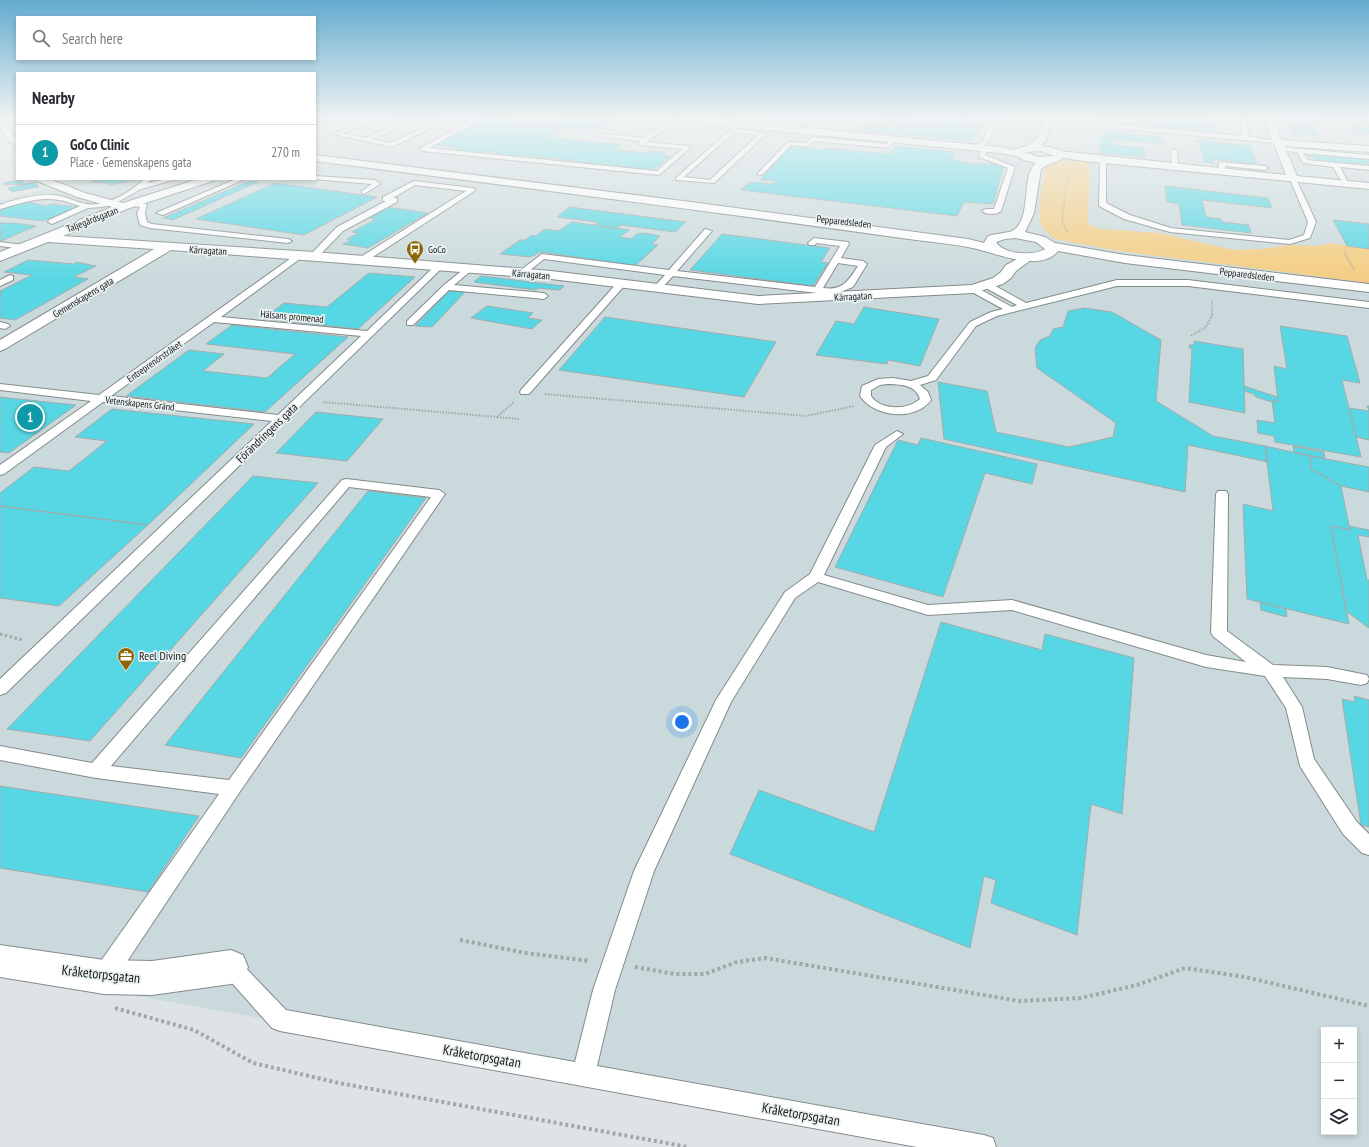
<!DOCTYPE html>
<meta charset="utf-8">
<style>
:root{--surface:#fff;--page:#f7f7f7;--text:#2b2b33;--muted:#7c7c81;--line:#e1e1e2;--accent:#8c6708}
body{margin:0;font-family:"PT Sans Narrow",sans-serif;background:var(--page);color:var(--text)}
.controls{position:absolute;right:12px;bottom:12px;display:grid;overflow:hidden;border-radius:0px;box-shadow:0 2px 6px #0003}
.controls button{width:36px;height:36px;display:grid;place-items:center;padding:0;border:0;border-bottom:1px solid var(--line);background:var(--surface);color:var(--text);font:20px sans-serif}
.you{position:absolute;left:682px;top:722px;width:14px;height:14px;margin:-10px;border:3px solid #fff;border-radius:50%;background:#1a73e8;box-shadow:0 0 0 6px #1a73e833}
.badge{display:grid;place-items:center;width:26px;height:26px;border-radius:50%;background:var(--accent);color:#fff;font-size:13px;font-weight:700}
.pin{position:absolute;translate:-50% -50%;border:2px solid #fff;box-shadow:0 1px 4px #0006}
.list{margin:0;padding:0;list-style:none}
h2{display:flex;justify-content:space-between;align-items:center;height:52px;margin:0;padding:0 16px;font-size:17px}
h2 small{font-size:13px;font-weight:400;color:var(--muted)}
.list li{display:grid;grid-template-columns:26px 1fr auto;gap:12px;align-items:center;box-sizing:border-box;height:56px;padding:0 16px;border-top:1px solid var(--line)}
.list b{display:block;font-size:15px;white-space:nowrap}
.list p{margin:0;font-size:13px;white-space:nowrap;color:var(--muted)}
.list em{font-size:13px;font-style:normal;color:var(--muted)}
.icon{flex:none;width:22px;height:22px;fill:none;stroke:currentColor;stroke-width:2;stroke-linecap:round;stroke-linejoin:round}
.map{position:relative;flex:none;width:1369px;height:1147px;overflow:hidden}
.search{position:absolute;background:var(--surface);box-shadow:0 2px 6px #0003;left:16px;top:16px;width:300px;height:44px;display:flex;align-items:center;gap:10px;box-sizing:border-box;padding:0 14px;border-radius:0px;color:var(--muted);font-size:15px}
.panel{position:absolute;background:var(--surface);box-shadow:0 2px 6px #0003;left:16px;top:72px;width:300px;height:108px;border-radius:0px}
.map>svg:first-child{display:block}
.built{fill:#cadadc;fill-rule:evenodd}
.green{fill:#f4cd82}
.building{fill:#57d7e3;stroke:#a5abac}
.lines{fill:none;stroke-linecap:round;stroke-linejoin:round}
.service-casing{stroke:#848a8b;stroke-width:2}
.minor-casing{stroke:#848a8b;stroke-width:2}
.tertiary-casing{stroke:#848a8b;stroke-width:2}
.path-far4{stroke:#a2a7a8;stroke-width:1;stroke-dasharray:1 1;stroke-linecap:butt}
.path-far3{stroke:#a2a7a8;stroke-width:1.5;stroke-dasharray:1 1;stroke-linecap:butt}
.path-far2{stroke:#a2a7a8;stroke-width:2;stroke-dasharray:1.5 1.5;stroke-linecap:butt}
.path-far1{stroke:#a2a7a8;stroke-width:3;stroke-dasharray:2.5 2.5;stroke-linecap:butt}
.path{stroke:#a2a7a8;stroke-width:4;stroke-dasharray:3 3;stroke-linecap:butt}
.service{fill:#fff;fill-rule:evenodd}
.minor{fill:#fff;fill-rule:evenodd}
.tertiary{fill:#fff;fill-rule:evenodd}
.labels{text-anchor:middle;stroke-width:3.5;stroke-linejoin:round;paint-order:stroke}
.far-street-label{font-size:10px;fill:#181a1a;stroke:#ebf2f2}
.far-poi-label{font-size:10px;fill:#181a1a;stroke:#ebf2f2;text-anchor:start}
.street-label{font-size:12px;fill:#181a1a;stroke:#ebf2f2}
.poi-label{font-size:12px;fill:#181a1a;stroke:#ebf2f2;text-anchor:start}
.near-street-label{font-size:14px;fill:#181a1a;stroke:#ebf2f2}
</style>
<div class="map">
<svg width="1369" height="1147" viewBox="0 0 1369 1147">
<rect width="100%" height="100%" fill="#dee4e5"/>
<path class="built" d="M315 119H1369V1147H982L956 1144 116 992 0 969V201L76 179H315V139L321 137 315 135ZM1324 1030H1354V1132H1324Z"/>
<path class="green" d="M1060 160 1085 161 1089 162 1090 165 1088 222 1091 226 1102 229 1159 233 1234 250 1262 249 1290 245 1317 246 1330 243 1369 249V283L1119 251 1055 239 1046 232 1040 222 1039 209 1045 166 1051 162Z"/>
<path class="building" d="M393 119H436L428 123Z
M483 119H512L508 121 554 126 559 124 554 123 560 119H614L600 129 592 128 587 132 563 129 548 137 622 145 615 150 647 153 650 151 666 153 663 155 671 156 653 170 523 155 518 158 493 155 499 153 481 151 476 153 452 151 457 148 431 145Z
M1094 119H1212L1214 132 1094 120Z
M1318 119H1365L1367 123 1338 120 1339 122Z
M946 120 982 124 978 135H973L970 141 862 131 866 125 896 127 900 122 936 125V123L944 124Z
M1288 122 1315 125 1319 136 1292 134Z
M1349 126 1369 127V133L1354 132Z
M1103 131 1162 137 1163 144 1113 139V145L1144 148 1145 157 1100 153 1101 136 1103 137Z
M1199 140 1250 146 1257 164 1213 159 1214 163 1204 162Z
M791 146 824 150 826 148 890 154 895 146 954 152 951 159 968 163 1004 165 993 204 964 202 957 216 741 190 750 182 773 184 775 181 760 180Z
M1305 153 1369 160V165L1316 161 1314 157 1307 156Z
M97 179H139V180L109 185V183L90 182Z
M21 180 25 184 4 185 3 183Z
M249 181 258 182 173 220 163 218Z
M35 182 39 187 12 192 8 188Z
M275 183 377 197 304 235 196 219Z
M1165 186 1268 198 1272 208 1202 200 1206 217 1221 219 1222 222 1249 225 1251 233 1182 225 1179 204 1167 202Z
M28 202 46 206 51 204 77 207 44 221 0 216V210L19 203Z
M386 207 428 213 368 248 343 244 351 240 347 239 358 233 352 232 376 219 367 217Z
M570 207 686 222 675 232 621 225 617 228 595 225 598 222 557 217Z
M1333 220 1369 224V249L1347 246Z
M572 222 629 230 620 237 631 239 637 234 645 233 660 236 652 244 658 245 635 266 541 252 530 257 500 254 520 240H525L532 235 536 236 545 229 559 231Z
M0 223H14L36 226 1 241Z
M722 234 830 248 821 262 828 263 813 286 690 270Z
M28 260 74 264 76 262 96 266 74 277 88 279 15 320 0 318V295L2 294H0V291L32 275 4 272Z
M369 273 415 277 358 329 263 319 284 303 327 307Z
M481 276 564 286 560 290 538 288 536 290 474 282Z
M449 291 465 292 432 327 415 326Z
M487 306 533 313 528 318 542 320 532 329 471 318Z
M864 307 939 319 920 366 888 360 887 364 816 355 836 321 854 324Z
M1084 308 1112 312 1161 340 1156 401 1213 436 1265 446 1268 462 1188 445 1185 492 944 439 938 382 987 391 996 432 1069 447 1113 437 1116 423 1037 368 1035 348 1040 340 1050 336 1053 329 1063 327 1068 311Z
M605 317 776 342 744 397 559 370Z
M232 325 348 337 265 412 126 396 189 350 224 354 203 371 267 378 295 354 206 344Z
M1280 326 1347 336 1360 383 1342 380 1361 457 1275 442 1274 436 1258 433 1257 420 1275 423 1272 401H1278L1274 366 1287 369Z
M1194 341 1243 349 1245 413 1189 402 1192 348H1189V345H1194Z
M1244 386 1277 397 1278 401H1272V402L1256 397 1254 394 1244 391Z
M0 397 9 398 76 405 9 453 0 452Z
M1367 406H1369V440L1356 437 1349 408 1369 411Z
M112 409 254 424 148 525 0 506V493L34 467 69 471 107 441 75 437Z
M316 412 383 419 347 461 276 453Z
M921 438 1037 464 1032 484 985 473 943 597 835 567 898 440 918 445Z
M1265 446 1310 456 1311 469 1341 486 1350 530 1331 526 1349 624 1247 599 1243 504 1273 511Z
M1293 446 1324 452 1325 459 1294 452Z
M1310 456 1369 467V492L1341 486 1311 469Z
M253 476 318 483 90 741 7 729Z
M368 491 426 498 241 758 165 745Z
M0 506 148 525 59 606 0 598Z
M1331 526 1350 530 1349 526 1369 530V537L1358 535 1367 580H1369V628L1346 611Z
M1260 602 1286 609 1287 617 1261 610Z
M941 622 1042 650 1045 634 1134 658 1122 814 1091 804 1077 935 991 903 996 880 984 876 970 948 730 854 759 790 874 832Z
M1354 696 1369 700V827L1361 825 1342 699 1355 702Z
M0 786 199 816 148 892 0 868Z"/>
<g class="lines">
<g class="service-casing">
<path id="service" d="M442 119H450L392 147 333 134 365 120 399 125V127L372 139 391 143ZM366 124 390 127 365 138 342 133Z
M474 119H482L429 148 657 171 682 149 641 145 638 143 640 141 599 136 602 134 644 138 671 119H678L647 142 687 146 690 148 659 175 422 151 419 149Z
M541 119H549L542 123 539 121Z
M861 119H867L861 127H857Z
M881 119 931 122 934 119H949L946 123H936L933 126Z
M963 119H975L976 120 973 122Z
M1240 119H1246L1249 137 1279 141 1276 143 1101 127 1098 125 1101 123 1243 136Z
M739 122 742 124 737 129 766 134 714 183 676 180V178ZM734 132 758 135 710 180 684 177Z
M989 125 994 126C991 136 987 150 974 149V147L983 140Z
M813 137 887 144 891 138 896 139 889 148 814 141 807 147 791 145 762 175 757 174 788 142 806 143Z
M985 146 988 148 985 155 1015 167 1001 211C997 215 986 215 982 211L986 209H994L1008 168 979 157 982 148Z
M1279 147 1369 155V159L1303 153 1307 160 1369 166V170L1340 167 1349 184 1344 185 1333 167 1303 163 1297 152 1277 150 1276 149Z
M1174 149 1177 151 1178 167 1175 169 1172 167 1171 151Z
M1103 158 1106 160V203L1130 215 1171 228 1289 240 1304 235 1308 222 1290 179 1293 177 1296 179 1316 222 1310 238 1290 244 1170 232 1124 219 1099 206 1100 160Z
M1221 162 1265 166 1268 168 1265 170 1225 166 1226 172 1223 174 1220 172 1218 164Z
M315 176 375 180 380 184 364 194 362 193V191L372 184 313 179H315Z
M144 179H151L148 183 166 179H177L141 189 114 204 102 207 88 208 52 224 48 222 49 220 80 206C73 204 66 201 59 200 39 196 19 204 0 209V205C17 199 36 194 54 195 66 196 75 202 87 204 106 207 131 192 144 179Z
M236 179H245L163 215 156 213Z
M414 181 473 188 476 190 365 262H359V258L466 191 415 185 393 198H397V202L343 231 317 258H311V254L337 227 386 201H383V197Z
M130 201 147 204 145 213 147 222 152 224 288 239 292 241 288 243 150 228 140 225 137 213 140 207 130 205Z
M705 229 712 231 677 271 815 287 840 246 816 243 815 245H809L808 243 814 238 848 242 849 244 841 258 863 261 867 264 853 287 835 294 832 299 829 300 825 297 826 294 673 276 660 290 657 291 653 288 665 275 544 259 524 275 521 276 517 273 542 254 669 270ZM838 263 858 266C849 280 843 291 823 288Z
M0 242 24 245 28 247 24 249 0 246Z
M298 253 305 255 221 317 367 331 437 264H443L444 266 6 693 0 695V679L272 421 103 402 4 474 0 475V465L91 401 0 390V384L99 395ZM214 322 361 336 278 415 111 396Z
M469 265 473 268 472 270 454 285 544 293 548 296 544 299 449 290 413 325H407V321L444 285Z
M10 275 13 276V280L0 286V280Z
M1117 280H1188L1369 302V308L1188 286H1117L997 316 976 326 936 380 920 385 928 392 931 400C915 422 874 417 860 396L862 386 878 379 893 378 911 381 928 376 970 322 991 312 1003 309 970 291V287H976L1012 307 1017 305 984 287V283H990L1026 303ZM887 384C900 384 916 385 920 399 908 410 881 411 871 396V390L880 385Z
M621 281 624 282V286L529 394H521L520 392 521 390 618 282Z
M0 322 8 324 10 326 5 329 0 328Z
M897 431 903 434 886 447 824 575 928 605 1012 600 1206 655 1246 662 1214 637 1211 633 1216 494 1218 491H1226L1228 494 1227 631 1273 665 1327 667 1367 675 1369 679 1367 683 1361 685 1327 679 1283 677 1302 707 1314 759 1357 822 1369 834V855L1362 853 1343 834 1300 766 1286 708 1265 676 1206 667 1012 610 928 615 818 582 795 598 731 702 654 871 615 990 597 1066 984 1135 993 1138 996 1147H917L280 1031 272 1028 224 974 220 967 224 960 231 956 238 960 286 1010 575 1062 593 990 634 871 716 700 785 592 810 574 875 445Z
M346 479 439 490 445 494 239 793 112 984 104 987 96 984 93 976 96 968 219 794 96 778 0 760V746L92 763 342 480ZM349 487 431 497 229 780 111 766Z"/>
</g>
<g class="minor-casing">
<path id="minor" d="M0 119H6L12 133 17 138V146C6 143 0 130 0 119Z
M683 119H717L1000 147 1023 152 1024 154 1019 157 1000 153 687 122Z
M1264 119H1273L1282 140 1369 146V152L1284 146 1297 176 1369 183V189L1084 161 1059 157 1054 154 1059 151 1286 175Z
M36 179H50L85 193 123 203 198 179H214L213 181 127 209 63 236 314 252 551 271 758 296 972 285 993 278 1001 272 1006 265 1029 253 1035 257 1016 271 1011 278 1003 284 973 293 758 304 551 279 171 250 5 349 0 351V340L154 249 48 242 0 261V252L112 207 77 197 37 181Z
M0 945 104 960 152 961 231 950 243 955 248 967 243 979 231 984 152 995 104 994 0 977Z"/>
</g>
<g class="tertiary-casing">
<path id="tertiary" d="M1043 119H1052L1046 141 1041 145 1059 150 1065 156C1059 163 1048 163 1041 169L1034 213 1025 232 1045 237 1055 243 1125 255 1369 284V292L1125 263 1058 251C1040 274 991 251 968 247 951 244 933 242 916 240 716 212 515 186 315 161V155L691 202 968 239 984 243 988 236C994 234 1007 233 1012 231 1033 220 1020 176 1036 163L1023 160 1013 152C1017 147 1022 148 1027 146 1039 141 1040 130 1043 119ZM1041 151 1054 156 1039 157 1024 152ZM1015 238 1036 242 1045 249C1033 256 1004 255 996 242L1005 239Z"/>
</g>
<path class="path-far4" d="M1072 141 1075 119
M1064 205 1068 171"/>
<path class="path-far3" d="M1064 204 1062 221 1067 232
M1344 252 1355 271
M1212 301V315"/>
<path class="path-far2" d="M1191 336 1206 327 1213 314
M545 394 806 416 854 406
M323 402 497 417 514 402
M497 417 519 419"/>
<path class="path-far1" d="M0 634 23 640"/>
<path class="path" d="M460 940 526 953 590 961
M635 967 675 974H705L737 962 766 958 1019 1001 1081 998 1137 985 1185 968 1245 977 1369 1006
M115 1008 194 1030 253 1063 339 1083 688 1147"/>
<use href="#service" class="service"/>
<use href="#minor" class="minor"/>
<use href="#tertiary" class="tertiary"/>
</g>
<linearGradient id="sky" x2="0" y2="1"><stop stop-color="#63abce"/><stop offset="0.42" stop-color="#f0f3f3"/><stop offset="1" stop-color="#f0f3f3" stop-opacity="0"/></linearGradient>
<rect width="1369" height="280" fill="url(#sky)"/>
<defs>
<g id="bus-pin" transform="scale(0.9)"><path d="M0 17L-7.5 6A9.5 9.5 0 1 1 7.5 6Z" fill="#8c6708" stroke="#ebf2f2"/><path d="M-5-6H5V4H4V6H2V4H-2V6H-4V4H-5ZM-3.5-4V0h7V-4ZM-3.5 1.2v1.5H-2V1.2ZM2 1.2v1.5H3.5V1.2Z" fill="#fff"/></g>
<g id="office-pin" transform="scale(0.9)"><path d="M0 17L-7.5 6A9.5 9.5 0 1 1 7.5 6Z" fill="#8c6708" stroke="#ebf2f2"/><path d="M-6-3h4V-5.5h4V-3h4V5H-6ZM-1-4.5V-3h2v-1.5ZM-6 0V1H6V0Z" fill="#fff"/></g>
</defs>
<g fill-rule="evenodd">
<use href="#bus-pin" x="415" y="249"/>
<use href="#office-pin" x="126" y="656"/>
</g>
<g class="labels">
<g class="far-street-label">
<text transform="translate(92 219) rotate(-21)" y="4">Taljegårdsgatan</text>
<text transform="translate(844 221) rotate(6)" y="4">Pepparedsleden</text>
<text transform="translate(208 250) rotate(3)" y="4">Kärragatan</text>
<text transform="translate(531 274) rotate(5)" y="4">Kärragatan</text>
<text transform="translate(1247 274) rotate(7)" y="4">Pepparedsleden</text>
<text transform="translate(853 296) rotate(-3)" y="4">Kärragatan</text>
<text transform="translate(83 297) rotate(-31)" y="4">Gemenskapens gata</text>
<text transform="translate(292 316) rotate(5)" y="4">Hälsans promenad</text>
<text transform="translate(154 361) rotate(-35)" y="4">Entreprenörstråket</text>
<text transform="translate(140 403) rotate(6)" y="4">Vetenskapens Gränd</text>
</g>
<g class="far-poi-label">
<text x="428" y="253">GoCo</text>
</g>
<g class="street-label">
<text transform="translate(267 433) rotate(-44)" y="4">Förändringens gata</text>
</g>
<g class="poi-label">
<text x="139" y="660">Reel Diving</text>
</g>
<g class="near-street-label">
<text transform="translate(101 974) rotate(6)" y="5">Kråketorpsgatan</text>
<text transform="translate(482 1056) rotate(10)" y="5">Kråketorpsgatan</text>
<text transform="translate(801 1114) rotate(10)" y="5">Kråketorpsgatan</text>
</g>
</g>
</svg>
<div class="controls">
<button>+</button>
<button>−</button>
<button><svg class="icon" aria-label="layers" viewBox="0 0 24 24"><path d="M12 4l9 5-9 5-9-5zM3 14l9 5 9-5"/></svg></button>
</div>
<div class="you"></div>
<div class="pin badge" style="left:30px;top:417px;background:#0f9aa8">1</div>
<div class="search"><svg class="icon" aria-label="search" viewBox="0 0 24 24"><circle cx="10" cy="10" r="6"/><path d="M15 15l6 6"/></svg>Search here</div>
<section class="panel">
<h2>Nearby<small></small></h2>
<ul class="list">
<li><span class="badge" style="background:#0f9aa8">1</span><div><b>GoCo Clinic</b><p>Place · Gemenskapens gata</p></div><em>270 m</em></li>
</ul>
</section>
</div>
